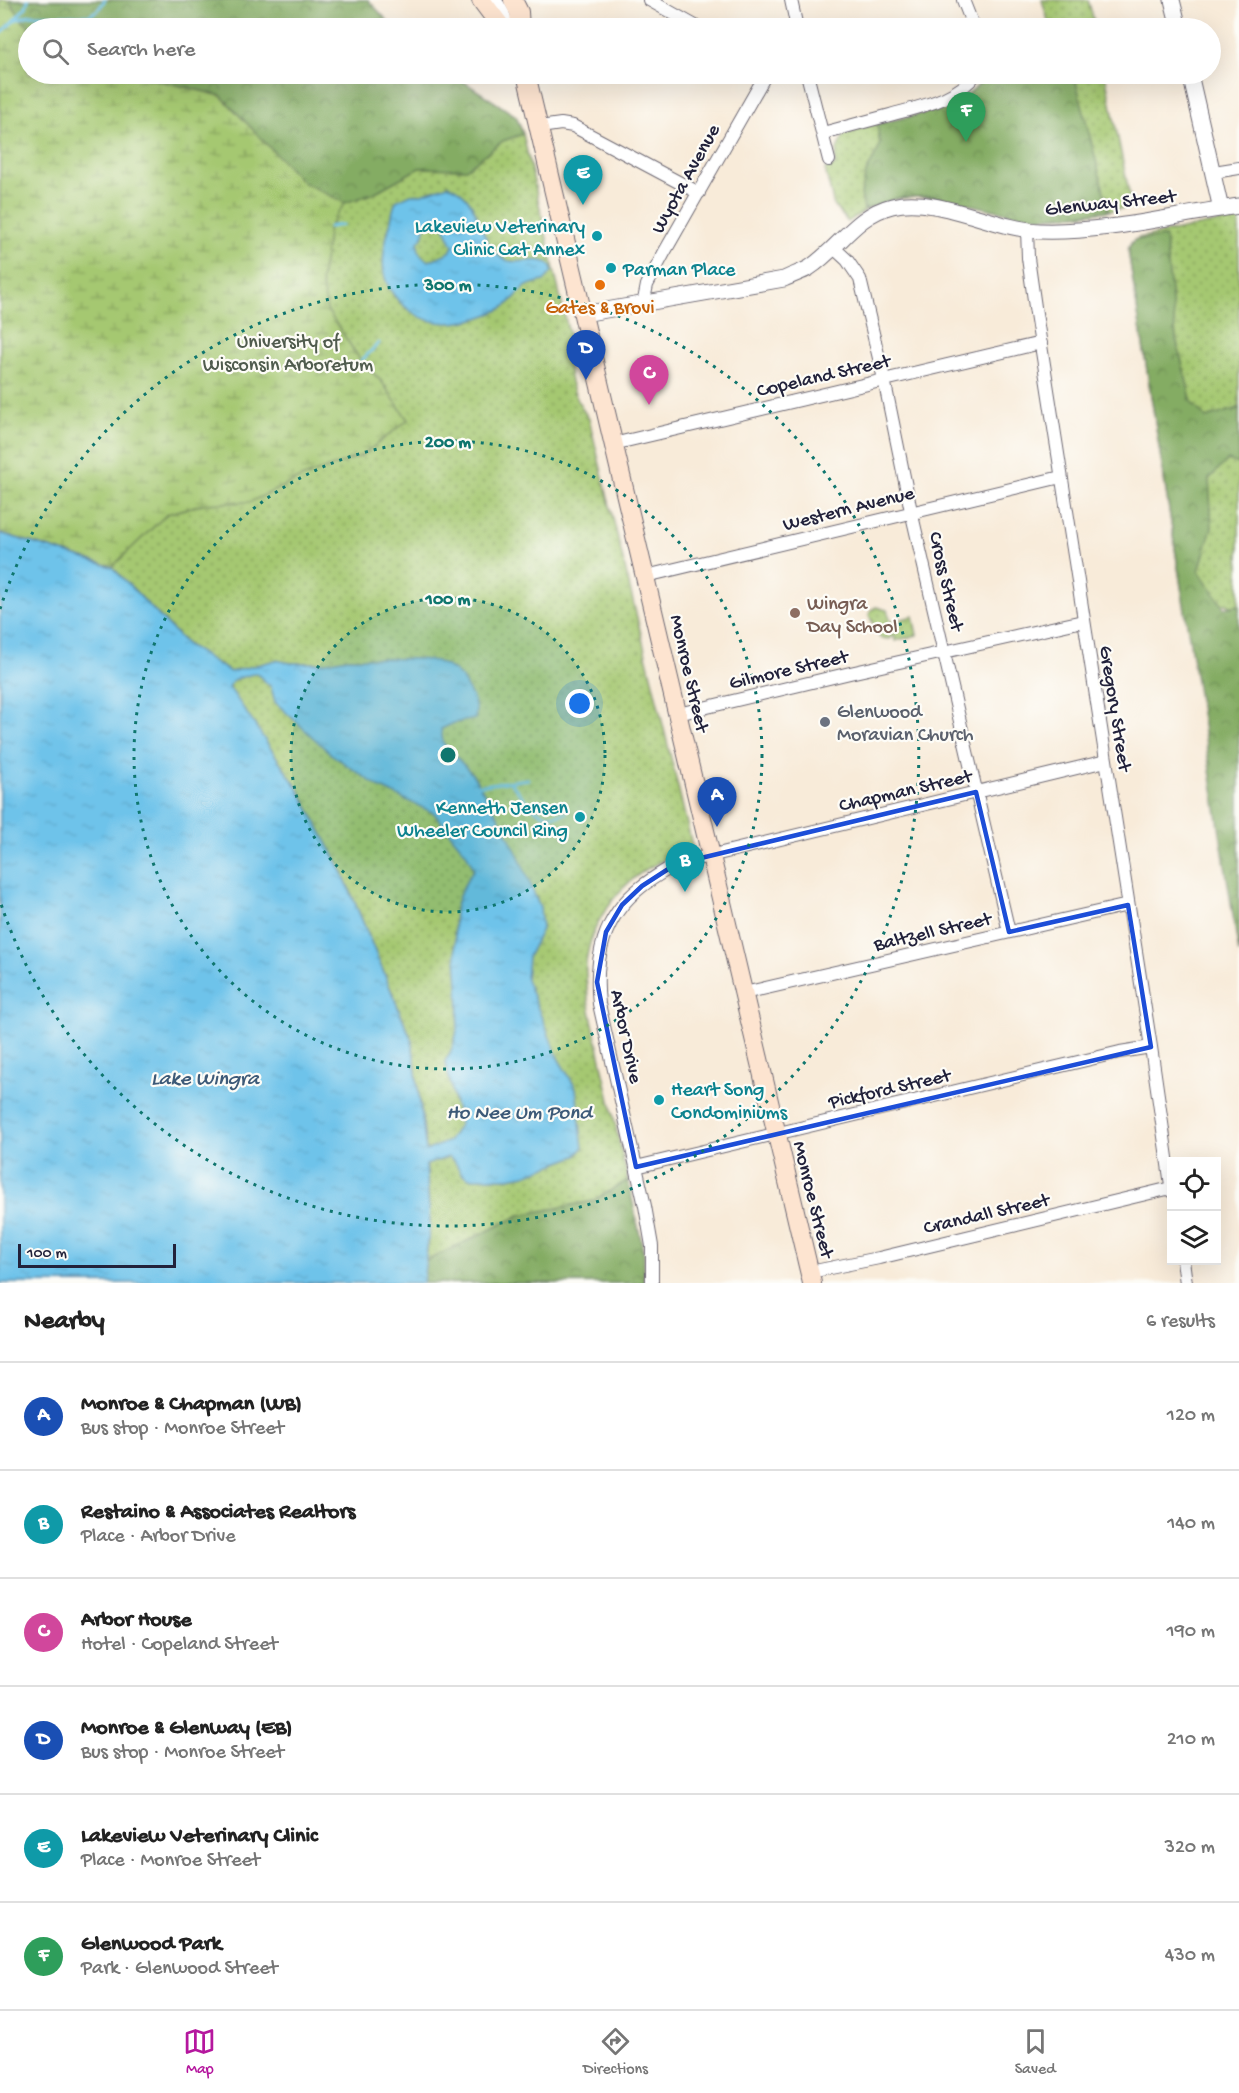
<!DOCTYPE html>
<meta charset="utf-8">
<style>
:root{--surface:#fff;--page:#f2f2f2;--text:#222;--muted:#767676;--line:#e0e0e0;--accent:#b5179e}
body{margin:0;font-family:"Gochi Hand",sans-serif;background:var(--page);color:var(--text)}
.controls{position:absolute;right:18px;bottom:18px;display:grid;overflow:hidden;border-radius:0px;box-shadow:0 6px 24px #0002}
.controls button{width:54px;height:54px;display:grid;place-items:center;padding:0;border:0;border-bottom:2px solid var(--line);background:var(--surface);color:var(--text);font:30px sans-serif}
.scale{position:absolute;left:18px;bottom:15px;width:158px;box-sizing:border-box;padding-left:6px;border:3px solid #22223b;border-top:0;font-size:16px;line-height:21px;white-space:nowrap;color:#22223b;-webkit-text-stroke:4px #fdfcf7;paint-order:stroke}
.you{position:absolute;left:580px;top:704px;width:21px;height:21px;margin:-15px;border:4px solid #fff;border-radius:50%;background:#1a73e8;box-shadow:0 0 0 9px #1a73e833}
.badge{display:grid;place-items:center;width:39px;height:39px;border-radius:50%;background:var(--accent);color:#fff;font-size:20px;font-weight:700}
.pin{position:absolute;translate:-50% -50px;filter:drop-shadow(0 2px 3px #0008)}
.pin::after{content:'';position:absolute;top:32px;width:21px;height:18px;background:inherit;clip-path:polygon(0 0,100% 0,50% 100%)}
.list{margin:0;padding:0;list-style:none}
h2{display:flex;justify-content:space-between;align-items:center;height:78px;margin:0;padding:0 24px;font-size:26px}
h2 small{font-size:20px;font-weight:400;color:var(--muted)}
.list li{display:grid;grid-template-columns:39px 1fr auto;gap:18px;align-items:center;box-sizing:border-box;height:108px;padding:0 24px;border-top:2px solid var(--line)}
.list b{display:block;font-size:22px;white-space:nowrap}
.list p{margin:0;font-size:20px;white-space:nowrap;color:var(--muted)}
.list em{font-size:20px;font-style:normal;color:var(--muted)}
.icon{flex:none;width:33px;height:33px;fill:none;stroke:currentColor;stroke-width:2;stroke-linecap:round;stroke-linejoin:round}
.map{position:relative;flex:none;width:1239px;height:1283px;overflow:hidden}
.search{position:absolute;background:var(--surface);box-shadow:0 6px 24px #0002;left:18px;right:18px;top:18px;height:66px;display:flex;align-items:center;gap:15px;box-sizing:border-box;padding:0 21px;border-radius:33px;color:var(--muted);font-size:22px}
.sheet{height:726px;background:var(--surface)}
nav{display:flex;justify-content:space-around;align-items:center;box-sizing:border-box;height:84px;border-top:2px solid var(--line);background:var(--surface);font-size:16px;color:var(--muted)}
nav a{display:grid;justify-items:center;gap:3px}
nav .on{color:var(--accent)}
.map>svg:first-child{display:block}
.green{fill:url(#green-dots);stroke:#647556;stroke-width:1.5}
.forest{fill:url(#forest-crowns);stroke:#53674f;stroke-width:1.5}
.wetland{fill:url(#wetland-marsh);stroke:#647556;stroke-width:1.5}
.water{fill:url(#water-ripples);stroke:#487292;stroke-width:1.5;fill-rule:evenodd}
.lines{fill:none;stroke-linecap:round;stroke-linejoin:round}
.stream{stroke:#6ec3ea;stroke-width:3}
.minor-casing{stroke:#6d6872;stroke-width:14}
.tertiary-casing{stroke:#6d6872;stroke-width:17}
.secondary-casing{stroke:#6d6872;stroke-width:20}
.minor{stroke:#fff;stroke-width:12}
.tertiary{stroke:#fff;stroke-width:15}
.secondary{stroke:#fde4d0;stroke-width:18}
.marked{fill:none;stroke:#1d4ed8;stroke-width:4.5;stroke-linejoin:round}
.ring{fill:none;stroke:#0f766e;stroke-width:3;stroke-dasharray:3 6}
.culture-dot{fill:#0f9aa8;stroke:#fdfcf7;stroke-width:2}
.food-dot{fill:#e8710a;stroke:#fdfcf7;stroke-width:2}
.education-dot{fill:#8d6e63;stroke:#fdfcf7;stroke-width:2}
.worship-dot{fill:#6b7280;stroke:#fdfcf7;stroke-width:2}
.labels{text-anchor:middle;stroke-width:4.5;stroke-linejoin:round;paint-order:stroke}
.street-label{font-size:20px;fill:#22223b;stroke:#fdfcf7}
.culture-label{font-size:20px;fill:#0d838f;stroke:#fdfcf7;text-anchor:end}
.food-label{font-size:20px;fill:#c56008;stroke:#fdfcf7}
.park-label{font-size:20px;fill:#505c4e;stroke:#fdfcf7}
.education-label{font-size:20px;fill:#785e54;stroke:#fdfcf7;text-anchor:start}
.worship-label{font-size:20px;fill:#5b616d;stroke:#fdfcf7;text-anchor:start}
.water-label{font-size:21px;font-style:italic;fill:#3d5a78;stroke:#fdfcf7}
.centre{fill:#0f766e;stroke:#fdfcf7;stroke-width:3}
.ring-label{font-size:18px;text-anchor:middle;font-weight:bold;fill:#0f766e;stroke:#fdfcf7;stroke-width:4.5;stroke-linejoin:round;paint-order:stroke}
</style>
<div class="map">
<svg width="1239" height="1283" viewBox="0 0 1239 1283">
<defs>
<pattern id="green-dots" width="8" height="8" patternUnits="userSpaceOnUse" patternTransform="scale(1.5)"><rect width="8" height="8" fill="#a5c871"/><path d="M2 2h.1M6 6h.1" fill="none" stroke="#86a25e" stroke-width="1.8" stroke-linecap="round"/></pattern>
<pattern id="forest-crowns" width="20" height="18" patternUnits="userSpaceOnUse" patternTransform="scale(1.5)"><rect width="20" height="18" fill="#84ac63"/><path d="M2 6a3 3 0 1 1 6 0M12 15a3 3 0 1 1 6 0" fill="none" stroke="#6c8c53"/></pattern>
<pattern id="wetland-marsh" width="20" height="14" patternUnits="userSpaceOnUse" patternTransform="scale(1.5)"><rect width="20" height="14" fill="#a5c871"/><path d="M1 5h8M5 5V1M11 12h8M15 12V8" fill="none" stroke="#86a25e"/></pattern>
<pattern id="water-ripples" width="26" height="14" patternUnits="userSpaceOnUse" patternTransform="scale(1.5)"><rect width="26" height="14" fill="#6ec3ea"/><path d="M2 4q2-2 4 0t4 0M15 11q2-2 4 0t4 0" fill="none" stroke="#5fa7ca"/></pattern>
</defs>
<rect width="100%" height="100%" fill="#fdfcf7"/>
<filter id="ink" filterUnits="userSpaceOnUse"><feTurbulence type="fractalNoise" baseFrequency=".0167" numOctaves="2"/><feDisplacementMap in="SourceGraphic" scale="12" xChannelSelector="R" yChannelSelector="G"/><feConvolveMatrix kernelMatrix="1 2 1 2 8 2 1 2 1" color-interpolation-filters="sRGB"/></filter>
<filter id="wash" filterUnits="userSpaceOnUse"><feTurbulence type="fractalNoise" baseFrequency=".008" numOctaves="4" result="noise"/><feDisplacementMap in="SourceGraphic" scale="24" xChannelSelector="R" yChannelSelector="G"/><feGaussianBlur stdDeviation="1.35" result="paint"/><feColorMatrix in="noise" values="0 0 0 0 0 0 0 0 0 0 0 0 0 0 0 0 0 1.4 0 .05"/><feComposite in="paint" operator="in"/></filter>
<g filter="url(#wash)">
<rect width="100%" height="100%" fill="#f8ebd9"/>
<path class="green" d="M0 0H368L394 28H28V74H452L516 116 523 134 570 339C566 372 570 392 589 419L693 849C680 854 666 858 654 865 618 884 590 923 586 964 585 976 588 989 588 1001L644 1254V1283H423L430 1223 425 1140 412 1041 341 869 299 790 228 687 231 673 186 644 112 567 0 533Z
M1042 0H1088L1096 28H1050Z
M985 74H1105L1132 207C1103 212 1071 217 1041 217 969 214 916 171 848 222L834 206 825 169 835 165 837 149 844 135C856 131 867 126 879 123 913 115 970 109 985 74Z
M1239 218V608L1182 593 1128 250 1131 243 1138 238Z
M876 607 887 610 891 622 913 616 917 635 895 641 894 634 889 639 880 638 869 615 871 610Z"/>
<path class="forest" d="M9 0H368L394 28H33L24 23Z
M132 74H452L516 116 523 134 503 141 466 169 419 168 372 194 345 203 302 182 221 96Z
M985 74H1074L1109 211 1042 217 1013 214 931 196 897 198 864 210 861 194 866 173 880 146 877 124C910 116 970 109 985 74Z
M1165 237 1176 338 1192 403 1206 418 1239 408V464L1228 460 1209 479 1212 527 1199 571 1224 608 1239 605V954L1129 256V247L1134 240Z
M628 1180 644 1254V1283H423L424 1262 520 1215 593 1201Z"/>
<path class="wetland" d="M0 0H9L24 23 33 28H28V74H132L221 96 302 182 345 203 329 227 321 282 327 310 361 361 382 382 408 420 361 456 301 478 250 502 202 504 167 514 112 567 0 533Z"/>
<path class="water" d="M448 185C484 198 476 241 502 258 516 268 538 253 551 266L552 272 544 281C518 286 524 291 507 305 501 311 486 315 478 318 454 325 432 326 412 312 379 289 379 264 389 228 392 219 392 210 396 201L411 194H422ZM432 221 443 224 453 246 450 252 429 261C419 256 418 252 418 242L424 235 425 227Z
M0 533 112 567 186 644 230 672 276 660 291 663H322L347 658 419 659 436 661 452 669 461 677 473 698 476 710 475 719 454 723 441 729 443 743 473 775 497 814 519 857 540 908 542 929 528 957 526 979 559 1060 576 1088 583 1148 576 1156 525 1175 509 1178H469L461 1173 455 1162 448 1157 426 1165 430 1223 423 1283H0ZM256 673 271 687 275 702 331 754 379 787 434 813 466 853 474 869C466 881 457 896 455 911 450 954 472 1025 445 1061L460 1124 449 1141 426 1151 412 1041 341 869 299 790 229 687 233 680Z"/>
<g class="lines">
<path class="stream" d="M14 20 30 15 88 16 98 10 105 0
M0 35 26 7 28 0
M329 227 342 225
M361 361 379 343
M510 782C520 793 531 811 547 815 552 817 560 814 566 813
M476 786 528 779"/>
</g>
</g>
<g filter="url(#ink)">
<g class="lines">
<g class="minor-casing">
<path id="minor" d="M649 0 699 28
M791 0 797 28
M963 0 974 28
M807 74 829 160
M540 127 561 124 573 126 699 193
M823 133C845 127 868 121 890 115 921 106 955 101 976 74
M1214 172 1239 168
M1027 229 1028 258 1035 307 1151 1047 1172 1192
M833 247 847 260 860 279 884 379 911 511 1009 932
M643 305 647 285 664 253 766 74
M613 444 1041 343
M646 576 1061 477
M678 714 850 673 1083 621
M744 993 1128 905
M636 1167 1120 1052 1151 1047
M1183 1260 1186 1283
M810 1272 879 1258 1171 1188
M652 1283V1246L645 1206 599 1004C594 957 603 917 641 887 652 878 665 871 676 864L1106 761"/>
</g>
<g class="tertiary-casing">
<path id="tertiary" d="M494 0 502 14 507 28
M1172 0 1179 28
M1190 74 1221 209
M583 314 784 279C792 275 802 272 809 268 839 248 856 215 892 206 937 195 994 229 1040 231 1106 233 1174 215 1239 206"/>
</g>
<g class="secondary-casing">
<path id="secondary" d="M481 0 502 28
M513 0 519 12 520 28
M526 74 812 1283"/>
</g>
<use href="#minor" class="minor"/>
<use href="#tertiary" class="tertiary"/>
<use href="#secondary" class="secondary"/>
</g>
</g>
<path class="marked" d="M976 792 1009 932 1128 905 1151 1047 636 1167 597 982 606 932 622 905 642 886 676 864Z"/>
<circle cx="448" cy="755" r="157" fill="#0f766e" fill-opacity=".12"/>
<g class="ring">
<circle cx="448" cy="755" r="157"/>
<circle cx="448" cy="755" r="314"/>
<path d="M0 609A471 471 0 1 1 0 901"/>
</g>
<g class="culture-dot">
<circle cx="597" cy="236" r="6"/>
<circle cx="611" cy="268" r="6"/>
<circle cx="580" cy="817" r="6"/>
<circle cx="659" cy="1100" r="6"/>
</g>
<circle class="food-dot" cx="600" cy="285" r="6"/>
<circle class="education-dot" cx="795" cy="613" r="6"/>
<circle class="worship-dot" cx="825" cy="722" r="6"/>
<g class="labels">
<g class="street-label">
<text transform="translate(684 178) rotate(-61)" y="7">Wyota Avenue</text>
<text transform="translate(1110 201) rotate(-6)" y="7">Glenway Street</text>
<text transform="translate(823 374) rotate(-13)" y="7">Copeland Street</text>
<text transform="translate(848 507) rotate(-14)" y="7">Western Avenue</text>
<text transform="translate(948 581) rotate(77)" y="7">Cross Street</text>
<text transform="translate(788 668) rotate(-13)" y="7">Gilmore Street</text>
<text transform="translate(691 673) rotate(77)" y="7">Monroe Street</text>
<text transform="translate(1117 708) rotate(81)" y="7">Gregory Street</text>
<text transform="translate(905 789) rotate(-13)" y="7">Chapman Street</text>
<text transform="translate(932 930) rotate(-13)" y="7">Baltzell Street</text>
<text transform="translate(628 1036) rotate(78)" y="7">Arbor Drive</text>
<text transform="translate(889 1087) rotate(-13)" y="7">Pickford Street</text>
<text transform="translate(815 1199) rotate(76)" y="7">Monroe Street</text>
<text transform="translate(986 1212) rotate(-13)" y="7">Crandall Street</text>
</g>
<g class="culture-label">
<text x="585" y="232">Lakeview Veterinary<tspan x="585" dy="23">Clinic Cat Annex</tspan></text>
<text x="623" y="275" text-anchor="start">Parman Place</text>
<text x="568" y="813">Kenneth Jensen<tspan x="568" dy="23">Wheeler Council Ring</tspan></text>
<text x="671" y="1095" text-anchor="start">Heart Song<tspan x="671" dy="23">Condominiums</tspan></text>
</g>
<g class="food-label">
<text x="600" y="313">Gates &amp; Brovi</text>
</g>
<g class="park-label">
<text x="288" y="347">University of<tspan x="288" dy="23">Wisconsin Arboretum</tspan></text>
</g>
<g class="education-label">
<text x="807" y="609">Wingra<tspan x="807" dy="23">Day School</tspan></text>
</g>
<g class="worship-label">
<text x="837" y="717">Glenwood<tspan x="837" dy="23">Moravian Church</tspan></text>
</g>
<g class="water-label">
<text x="205" y="1084">Lake Wingra</text>
<text x="519" y="1118">Ho Nee Um Pond</text>
</g>
</g>
<circle cx="448" cy="755" r="9" class="centre"/>
<g class="ring-label">
<text x="448" y="290">300 m</text>
<text x="448" y="447">200 m</text>
<text x="448" y="604">100 m</text>
</g>
</svg>
<div class="controls">
<button><svg class="icon" aria-label="locate" viewBox="0 0 24 24"><circle cx="12" cy="12" r="6"/><path d="M12 2v4M12 18v4M2 12h4M18 12h4"/></svg></button>
<button><svg class="icon" aria-label="layers" viewBox="0 0 24 24"><path d="M12 4l9 5-9 5-9-5zM3 14l9 5 9-5"/></svg></button>
</div>
<div class="scale">100 m</div>
<div class="you"></div>
<div class="pin badge" style="left:717px;top:827px;background:#1a4fb4">A</div>
<div class="pin badge" style="left:685px;top:892px;background:#0f9aa8">B</div>
<div class="pin badge" style="left:649px;top:405px;background:#d1479c">C</div>
<div class="pin badge" style="left:586px;top:380px;background:#1a4fb4">D</div>
<div class="pin badge" style="left:583px;top:205px;background:#0f9aa8">E</div>
<div class="pin badge" style="left:966px;top:142px;background:#2e9e5b">F</div>
<div class="search"><svg class="icon" aria-label="search" viewBox="0 0 24 24"><circle cx="10" cy="10" r="6"/><path d="M15 15l6 6"/></svg>Search here</div>
</div>
<section class="sheet">
<h2>Nearby<small>6 results</small></h2>
<ul class="list">
<li><span class="badge" style="background:#1a4fb4">A</span><div><b>Monroe &amp; Chapman (WB)</b><p>Bus stop · Monroe Street</p></div><em>120 m</em></li>
<li><span class="badge" style="background:#0f9aa8">B</span><div><b>Restaino &amp; Associates Realtors</b><p>Place · Arbor Drive</p></div><em>140 m</em></li>
<li><span class="badge" style="background:#d1479c">C</span><div><b>Arbor House</b><p>Hotel · Copeland Street</p></div><em>190 m</em></li>
<li><span class="badge" style="background:#1a4fb4">D</span><div><b>Monroe &amp; Glenway (EB)</b><p>Bus stop · Monroe Street</p></div><em>210 m</em></li>
<li><span class="badge" style="background:#0f9aa8">E</span><div><b>Lakeview Veterinary Clinic</b><p>Place · Monroe Street</p></div><em>320 m</em></li>
<li><span class="badge" style="background:#2e9e5b">F</span><div><b>Glenwood Park</b><p>Park · Glenwood Street</p></div><em>430 m</em></li>
</ul>
</section>
<nav>
<a class="on"><svg class="icon" aria-label="map" viewBox="0 0 24 24"><path d="M3 6l6-2 6 2 6-2v14l-6 2-6-2-6 2zM9 4v14M15 6v14"/></svg>Map</a>
<a><svg class="icon" aria-label="directions" viewBox="0 0 24 24"><path d="M12 3l9 9-9 9-9-9zM9 14v-3h6M13 9l2 2-2 2"/></svg>Directions</a>
<a><svg class="icon" aria-label="saved" viewBox="0 0 24 24"><path d="M7 4h10v16l-5-4-5 4z"/></svg>Saved</a>
</nav>
